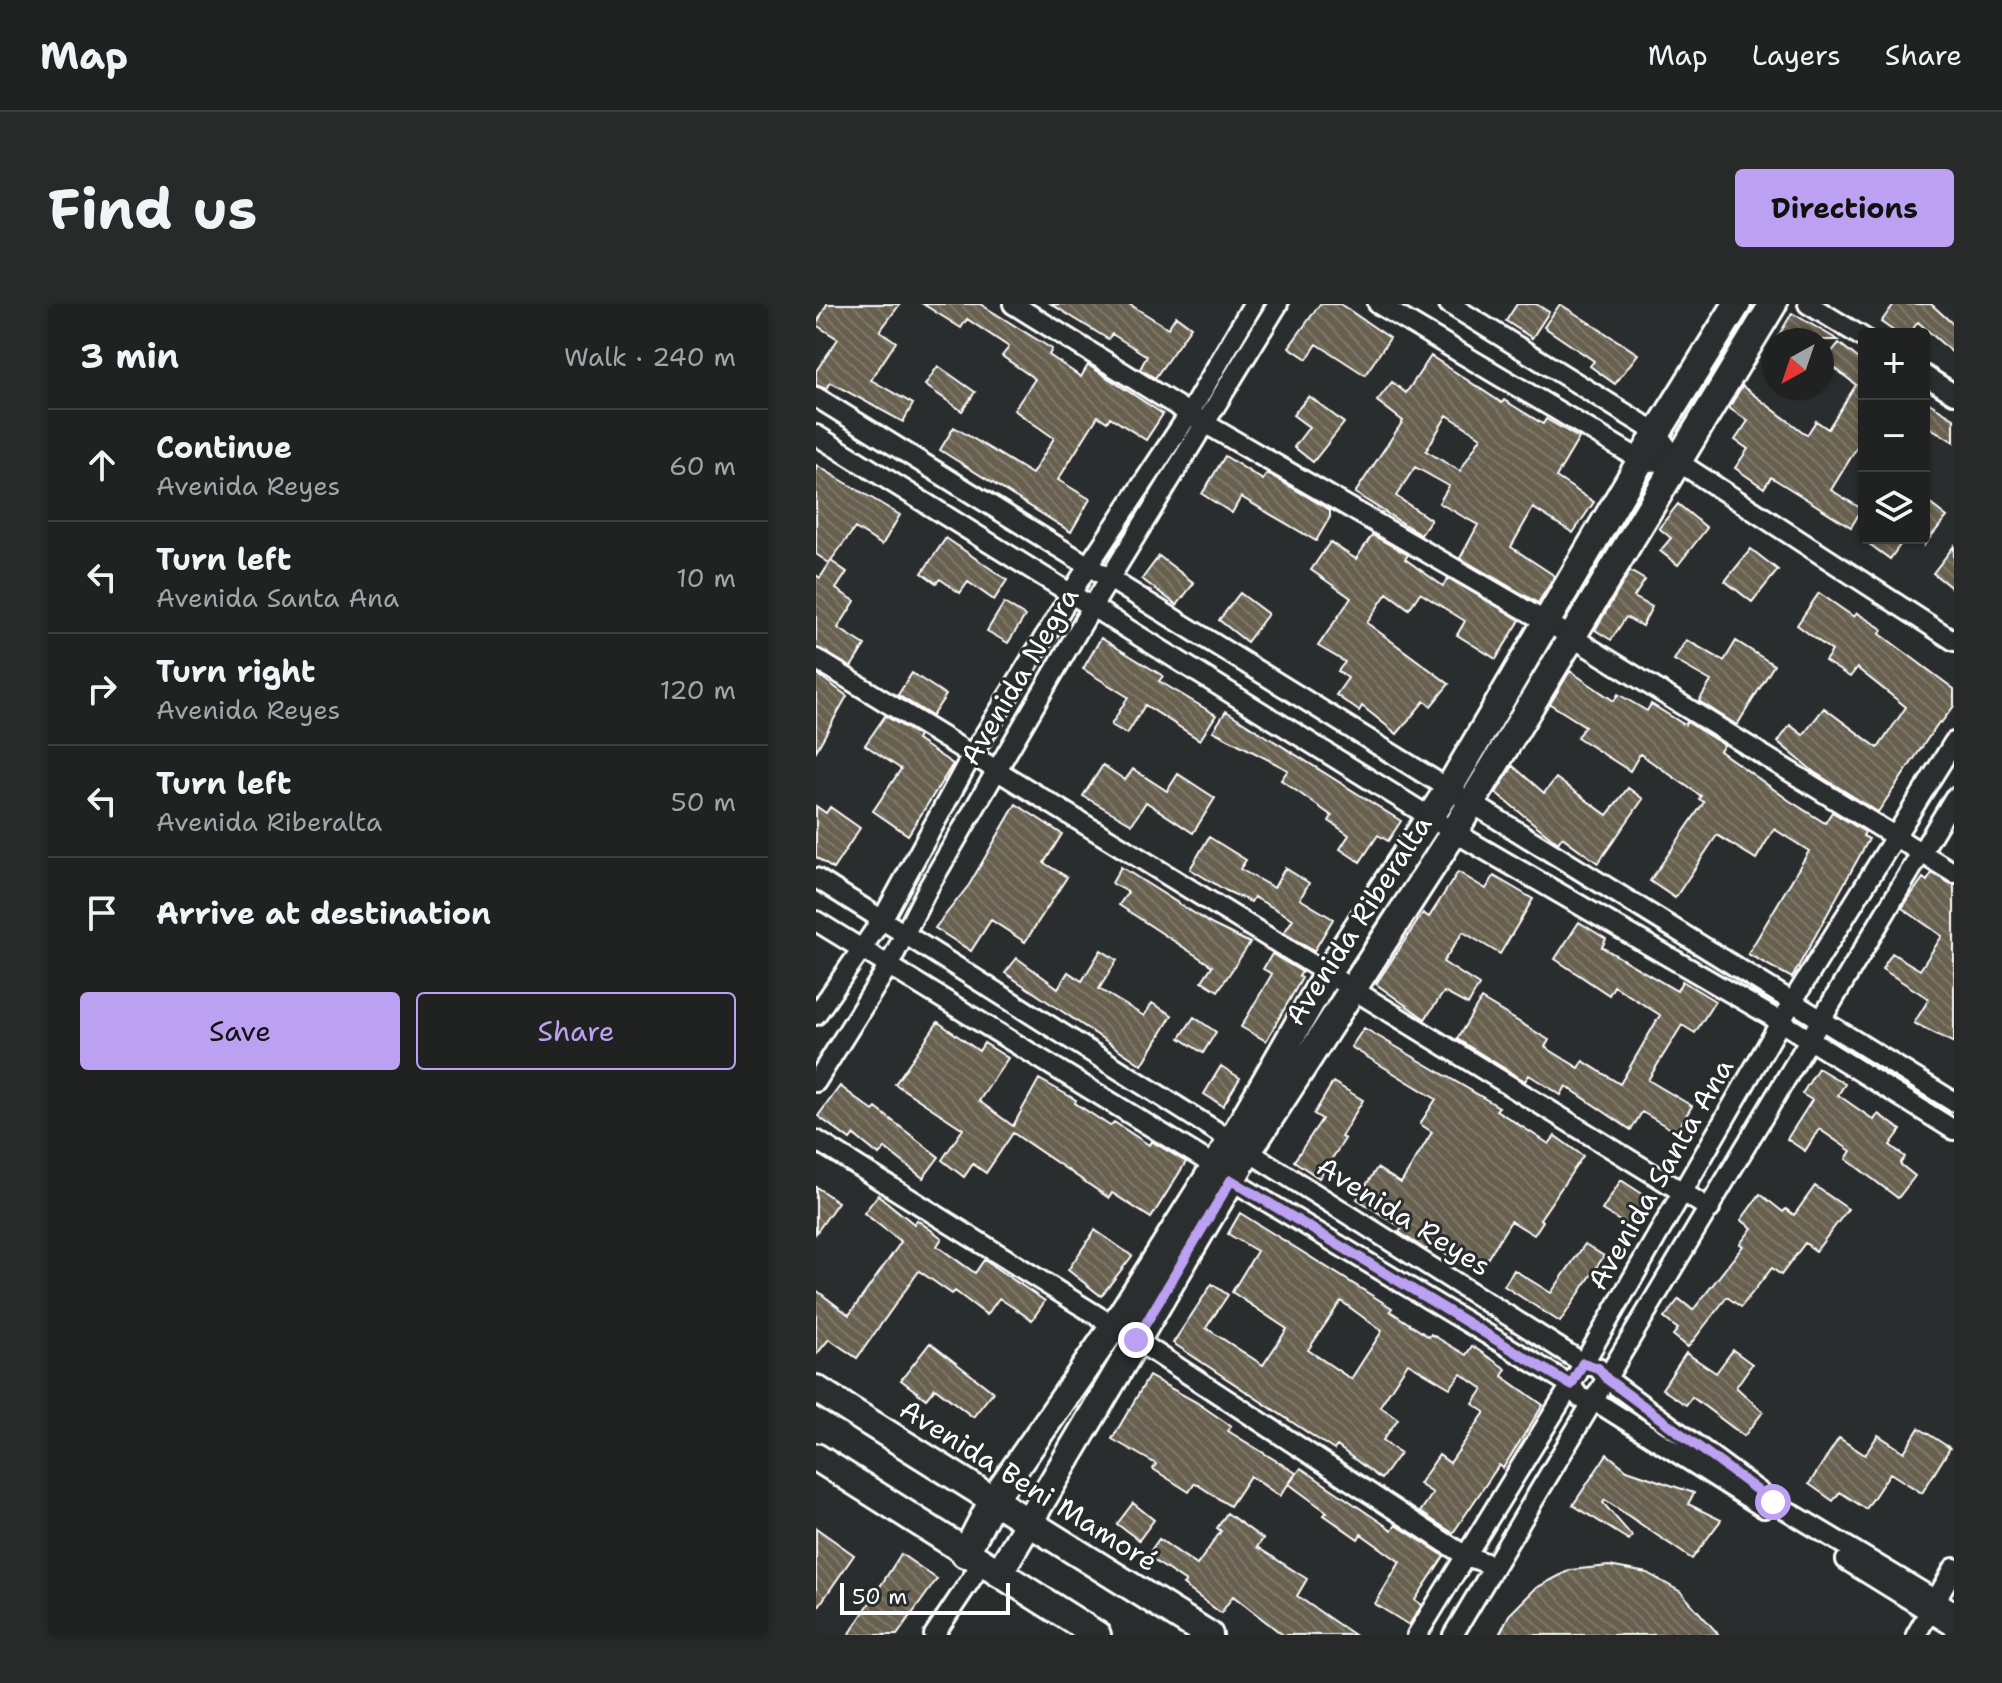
<!DOCTYPE html>
<meta charset="utf-8">
<style>
:root{--surface:#202222;--page:#282a2a;--text:#f1f3f6;--muted:#a2a4a5;--line:#3d3f40;--accent:#bca0f2}
body{margin:0;font-family:"Shantell Sans",sans-serif;background:var(--page);color:var(--text)}
.controls{position:absolute;right:24px;top:24px;display:grid;overflow:hidden;border-radius:8px;box-shadow:0 2px 6px #0004}
.controls button{width:72px;height:72px;display:grid;place-items:center;padding:0;border:0;border-bottom:2px solid var(--line);background:var(--surface);color:var(--text);font:40px sans-serif}
.compass{position:absolute;left:946px;top:24px;width:72px;height:72px;border-radius:50%;background:var(--surface);box-shadow:0 2px 6px #0004;rotate:220deg}
.scale{position:absolute;left:24px;bottom:20px;width:170px;box-sizing:border-box;padding-left:8px;border:4px solid #fff;border-top:0;font-size:22px;line-height:28px;white-space:nowrap;color:#fff;-webkit-text-stroke:6px #2a2d2e;paint-order:stroke}
.stop{position:absolute;width:24px;height:24px;margin:-18px;border:6px solid #bca0f2;border-radius:50%;background:#fff}
.stop.end{background:#bca0f2;border-color:#fff;box-shadow:0 2px 8px #0008}
.list{margin:0;padding:0;list-style:none}
h2{display:flex;justify-content:space-between;align-items:center;height:104px;margin:0;padding:0 32px;font-size:34px}
h2 small{font-size:26px;font-weight:400;color:var(--muted)}
.list li{display:grid;grid-template-columns:52px 1fr auto;gap:24px;align-items:center;box-sizing:border-box;height:112px;padding:0 32px;border-top:2px solid var(--line)}
.list b{display:block;font-size:30px;white-space:nowrap}
.list p{margin:0;font-size:26px;white-space:nowrap;color:var(--muted)}
.list em{font-size:26px;font-style:normal;color:var(--muted)}
.actions{display:flex;gap:16px;padding:24px 32px}
.actions a{flex:1;padding:18px 0;border:2px solid var(--accent);border-radius:8px;text-align:center;font-size:28px;color:var(--accent)}
.actions .main{background:var(--accent);color:#111}
.icon{flex:none;width:44px;height:44px;fill:none;stroke:currentColor;stroke-width:2;stroke-linecap:round;stroke-linejoin:round}
.map{position:relative;flex:none;width:1138px;height:1331px;overflow:hidden;border-radius:8px}
header{display:flex;align-items:center;gap:48px;box-sizing:border-box;height:112px;padding:0 40px;background:var(--surface);border-bottom:2px solid var(--line)}
header strong{font-size:38px}
nav{display:flex;gap:44px;margin-inline-start:auto;font-size:28px}
.intro{display:flex;align-items:center;justify-content:space-between;box-sizing:border-box;height:192px;padding:0 48px}
h1{margin:0;font-size:56px}
.button{padding:20px 36px;border-radius:8px;background:var(--accent);color:#111;font-size:28px;font-weight:700}
main{display:flex;gap:48px;padding:0 48px}
aside{flex:1;background:var(--surface);border-radius:8px;box-shadow:0 2px 6px #0004}
.map>svg:first-child{display:block}
.building{fill:url(#building-back-hatch);stroke:#fff;stroke-width:2;fill-rule:evenodd}
.lines{fill:none;stroke-linecap:round;stroke-linejoin:round}
.street-casing{stroke:#fff;stroke-width:24}
.secondary-casing{stroke:#fff;stroke-width:32}
.street{stroke:#2a2d2e;stroke-width:18}
.secondary{stroke:#2a2d2e;stroke-width:26}
.route{stroke:#bca0f2;stroke-width:10}
.labels{text-anchor:middle;stroke-width:6;stroke-linejoin:round;paint-order:stroke}
.street-label{font-size:28px;fill:#fff;stroke:#2a2d2e}
</style>
<header>
<strong>Map</strong>
<nav><a>Map</a><a>Layers</a><a>Share</a></nav>
</header>
<div class="intro"><h1>Find us</h1><a class="button">Directions</a></div>
<main>
<aside>
<h2>3 min<small>Walk · 240 m</small></h2>
<ul class="list">
<li><svg class="icon" aria-label="ahead" viewBox="0 0 24 24"><path d="M12 20V5M6 11l6-6 6 6"/></svg><div><b>Continue</b><p>Avenida Reyes</p></div><em>60 m</em></li>
<li><svg class="icon" aria-label="left" viewBox="0 0 24 24"><path d="M17 20v-9H6M10 6l-5 5 5 5"/></svg><div><b>Turn left</b><p>Avenida Santa Ana</p></div><em>10 m</em></li>
<li><svg class="icon" aria-label="right" viewBox="0 0 24 24"><path d="M7 20v-9h11M14 6l5 5-5 5"/></svg><div><b>Turn right</b><p>Avenida Reyes</p></div><em>120 m</em></li>
<li><svg class="icon" aria-label="left" viewBox="0 0 24 24"><path d="M17 20v-9H6M10 6l-5 5 5 5"/></svg><div><b>Turn left</b><p>Avenida Riberalta</p></div><em>50 m</em></li>
<li><svg class="icon" aria-label="arrive" viewBox="0 0 24 24"><path d="M6 21V4h12l-3 4 3 4H6"/></svg><div><b>Arrive at destination</b></div></li>
</ul>
<div class="actions"><a class="main">Save</a><a>Share</a></div>
</aside>
<div class="map">
<svg width="1138" height="1331" viewBox="0 0 1138 1331">
<defs>
<pattern id="building-back-hatch" width="6" height="6" patternUnits="userSpaceOnUse" patternTransform="scale(2)"><rect width="6" height="6" fill="#676050"/><path d="M-1 5l2 2M0 0l6 6M5-1l2 2" fill="none" stroke="#7e786a"/></pattern>
</defs>
<rect width="100%" height="100%" fill="#2a2d2e"/>
<filter id="ink" filterUnits="userSpaceOnUse"><feTurbulence type="fractalNoise" baseFrequency=".0125" numOctaves="2"/><feDisplacementMap in="SourceGraphic" scale="16" xChannelSelector="R" yChannelSelector="G"/><feConvolveMatrix kernelMatrix="1 2 1 2 8 2 1 2 1" color-interpolation-filters="sRGB"/></filter>
<g filter="url(#ink)">
<path class="building" d="M11 0H84L64 27 80 38 55 76 97 100 87 118 14 78 10 85 0 81V67L22 35 0 21Z
M107 0H164L236 45 233 51 265 73 272 61 347 110 330 136 294 113 291 118 282 112 242 176 274 195 255 228 124 146 138 123 216 170 238 134 198 106 219 75 186 52 193 43 151 15 145 24Z
M235 0H313L352 24 360 12 375 23 339 74 324 65 331 52 296 30 292 35Z
M504 0H524L574 34 549 71 501 40 491 55 473 43Z
M701 0H720L733 8 716 34 690 17Z
M744 0 822 50 799 80 774 62 778 57 728 23Z
M1078 0H1115L1138 21V50L1102 18 1093 30H1082L1065 18Z
M976 9 1022 36H960Z
M1023 39 1048 59V132L1015 186 1046 205 1035 223 955 173 948 184 919 164 932 145 919 136 932 117 913 104 926 82 991 131 1000 117 1012 125 1040 81 1009 56Z
M615 52 686 99 688 96 727 120 730 115 763 134 740 173 778 198 757 229 717 204 695 243 739 272 722 299 644 254 662 221 623 199 633 182 599 163 580 192 615 216 605 231 539 189 587 117 561 97 576 78 590 89ZM631 111 665 133 644 167 610 147Z
M122 62 159 88 146 107 109 81Z
M493 92 528 119 497 158 478 143 493 123 477 111Z
M1108 96 1138 114V138L1108 120Z
M409 152 447 176 451 169 514 206V213L500 237 425 193 416 209 386 190Z
M0 161 84 211 66 241 39 224 13 259 0 250Z
M1108 195 1131 213 1108 241Z
M862 200 891 224 862 261 844 247 855 234 843 224Z
M556 231 592 251 589 255 627 282 632 274 704 316 680 355 641 331 649 317 604 289 593 305 571 289 551 319 633 380 615 402 608 397 581 430 546 402 543 407 520 391 532 374 522 367 529 358 502 342 535 294 495 266 514 238 540 255Z
M130 234 191 276 178 296 152 278 144 289 124 275 120 279 106 269Z
M1045 234H1089L1074 255Z
M1138 242V286L1117 269Z
M935 245 962 266 936 298 909 277Z
M343 252 378 279 361 301 326 275Z
M15 257 31 268 20 285 39 297 22 324 49 341 35 363 0 343V271L4 274Z
M814 267 829 276 818 293 836 303 826 322 810 313 795 336 779 326Z
M424 289 452 310 431 338 403 316Z
M1003 289 1038 313 1041 309 1066 325 1064 330 1138 385V402L1125 419 1123 418 1062 508 998 468 962 438 974 421 987 431 1008 404 1062 444 1090 403 1041 364 1034 373 1009 357 1016 347 981 321Z
M188 299 209 312 192 339 171 327Z
M285 334 347 372 343 377 400 411 384 436 329 401 311 430 295 421 312 393 267 365Z
M870 336 908 357 920 337 958 361 921 421 883 397 895 377 858 356Z
M754 367 798 397 802 390 831 407 835 400 869 421 871 418 908 441 904 447 974 497 1009 519 1016 508 1049 528 1047 532 1053 535 976 674 932 650 993 547 958 525 940 555 901 531 859 594 834 577 888 498 883 495 885 492 824 450 814 467 761 433 769 422 734 400Z
M0 369 31 392 0 447Z
M96 369 130 391 116 412 82 391Z
M410 407 585 517 572 537 562 531 544 558 524 545 533 531 513 517 516 512 465 476 472 466 397 427Z
M69 412 103 432 101 436 137 460 92 531 57 507 85 465 49 441Z
M287 461 309 476 317 465 351 487 362 470 399 494 377 529 330 498 316 520 267 492Z
M697 462 728 489 740 474 791 511 812 484 827 495 782 559 746 533 742 539 680 489Z
M200 500 246 530 228 559 251 573 209 638 175 616 155 647 119 624 153 581Z
M0 502 10 509 14 503 44 524 17 565 0 553Z
M393 533 430 556 424 565 458 584 469 564 493 579 484 595 517 615 498 647 468 629 477 615 438 593 435 598 411 587 374 565Z
M305 563 397 621 434 639 402 687 386 677 396 662 303 601 312 588 296 579Z
M642 568 670 585 678 572 717 595 684 650 647 628 627 658 663 681 652 701 628 688 609 715 560 680 607 609 613 613Z
M1116 569 1138 581V739L1098 719 1113 695 1066 665 1076 649 1104 666 1126 632 1086 604 1107 574 1111 577Z
M763 618 790 635 786 643 861 687 866 677 899 697 879 729 866 721 832 776 876 802 860 828 826 808 815 826 750 782 745 791 713 771 709 777 641 735 665 695 733 736 729 743 763 764 767 757 804 780 844 711 798 682 793 691 739 655Z
M285 646 301 656 283 685 328 712 336 699 356 711 326 761 189 669 201 654 242 684 252 668 266 677Z
M456 650 486 668 483 672 486 674 450 737 425 723 456 670 447 665Z
M378 713 400 728 387 749 364 734Z
M122 718 163 747 168 739 192 754 163 797 197 822 223 775 260 796 259 799 294 822 298 818 333 841 335 837 370 858 335 914 296 889 293 894 197 829 170 869 157 860 148 873 126 856 147 825 79 780Z
M548 724 683 803 680 806 733 840 739 832 767 852 724 915 727 917 718 931 695 917 666 963 655 956 650 963 614 940 610 946 583 928 586 924 541 895 561 864 585 879 616 828 604 820 620 795 535 743Z
M405 762 424 774 407 802 388 790Z
M1002 764 1029 780 1022 791 1058 816 1062 810 1085 826 1074 841 1089 853 1084 860 1099 872 1082 894 1030 855 1035 847 1003 825 989 847 971 835 996 796 986 790Z
M517 778 547 796 525 833 529 835 503 874 478 857 506 815 498 810Z
M24 782 57 807 60 804 123 853 107 874 69 844 63 851 38 831 34 836 2 812Z
M805 876 834 895 815 924 786 906Z
M999 882 1032 905 1000 947 989 939 965 971 956 964 925 1003 911 993 872 1043 857 1031 862 1025 848 1014 863 995 877 1006 927 942 924 940 936 924 925 916 944 890 967 908 970 905 978 911Z
M0 883 22 898 0 929Z
M62 891 98 920 101 916 126 934 121 942 159 969 168 956 229 997 216 1016 183 994 171 1011 139 987 136 990 103 967 41 1054 13 1035 0 1051V986L33 1011 85 938 48 909Z
M424 909 576 1004 574 1007 613 1033 615 1030 650 1051 656 1042 690 1065 686 1072 727 1101 687 1164 683 1161 637 1229 604 1208 617 1189 603 1180 623 1151 634 1159 669 1108 657 1100 667 1085 645 1070 634 1084 592 1059 564 1102 582 1115 567 1136 584 1149 565 1175 521 1142 518 1146 357 1039 396 980 412 991 390 1024 447 1061 471 1025 416 988 441 947 412 930ZM525 997 566 1027 535 1075 492 1046Z
M279 926 316 952 285 992 252 966Z
M769 940 788 952 744 1018 688 982 698 966 735 989Z
M114 1039 177 1088 157 1113 119 1084 110 1095 85 1076Z
M917 1046 936 1060 920 1083 947 1108 928 1132 876 1093 870 1101 846 1085 870 1049 900 1069Z
M333 1072 380 1098 415 1122 412 1127 480 1169 464 1192 434 1172 414 1202 379 1179 373 1188 337 1165 340 1160 296 1135Z
M1103 1124 1134 1144 1106 1189 1074 1169 1050 1205 1024 1188 1017 1197 993 1180 1023 1134 1049 1151 1062 1131 1088 1148Z
M791 1150 811 1166 878 1189 872 1200 905 1216 876 1255 789 1196 787 1199 816 1232 813 1236 757 1201Z
M485 1164 576 1226 580 1221 628 1252 599 1296 606 1301 593 1321 559 1300 584 1258 545 1230 542 1235 508 1211 511 1208 473 1180Z
M317 1199 338 1216 323 1236 301 1220Z
M411 1209 447 1235 441 1243 491 1275 481 1292 538 1331H467L417 1292 405 1309 367 1281 370 1278 331 1252 343 1235 381 1261 405 1227 401 1224Z
M0 1224 38 1251 0 1306Z
M85 1250 121 1275 81 1331H33Z
M793 1262 831 1269 865 1288 903 1331H683L693 1311 720 1284 754 1266Z"/>
<g class="lines">
<g class="street-casing">
<path id="street" d="M197 0 390 120 756 333 1138 569
M562 0 828 158 861 157
M633 0 841 129 861 157 1138 337
M992 0 1048 34
M1108 71 1138 90
M0 93 1138 798
M0 131 638 528 965 718 1138 826
M0 355 894 905
M0 574 767 1059 782 1064 791 1075 957 1198 1138 1307
M0 617 399 862 415 876 755 1081 764 1094 779 1097 948 1204
M0 711 67 614 156 451 272 262 373 110 437 0
M0 778 73 661 112 584 276 303 462 0
M0 836 320 1036 648 1251 678 1262
M1030 1256 1138 1323
M118 1331 166 1259
M601 1331 755 1081 975 700 1138 438
M637 1331 1138 494
M1100 1331 1138 1264"/>
</g>
<g class="secondary-casing">
<path id="secondary" d="M0 1085 393 1331
M0 1153 281 1331
M149 1250 177 1196 298 1022 417 834 512 668 632 486 841 129 921 0
M183 1269 433 846 638 528 957 0"/>
</g>
<use href="#street" class="street"/>
<use href="#secondary" class="secondary"/>
</g>
</g>
<g class="lines" filter="url(#ink)">
<path class="route" d="M320 1036 415 876 755 1081 767 1059 782 1064 791 1075 957 1198"/>
</g>
<g class="labels">
<g class="street-label">
<text transform="translate(203 372) rotate(-59)" y="10">Avenida Negra</text>
<text transform="translate(542 616) rotate(-57)" y="10">Avenida Riberalta</text>
<text transform="translate(844 870) rotate(-60)" y="10">Avenida Santa Ana</text>
<text transform="translate(588 912) rotate(32)" y="10">Avenida Reyes</text>
<text transform="translate(213 1181) rotate(32)" y="10">Avenida Beni Mamoré</text>
</g>
</g>
</svg>
<div class="controls">
<button>+</button>
<button>−</button>
<button><svg class="icon" aria-label="layers" viewBox="0 0 24 24"><path d="M12 4l9 5-9 5-9-5zM3 14l9 5 9-5"/></svg></button>
</div>
<svg class="compass" viewBox="-18 -18 36 36"><path d="M0-13l5 13h-10z" fill="#e53935"/><path d="M0 13l5-13h-10z" fill="#a2a4a5"/></svg>
<div class="scale">50 m</div>
<div class="stop" style="left:957px;top:1198px"></div>
<div class="stop end" style="left:320px;top:1036px"></div>
</div>
</main>
